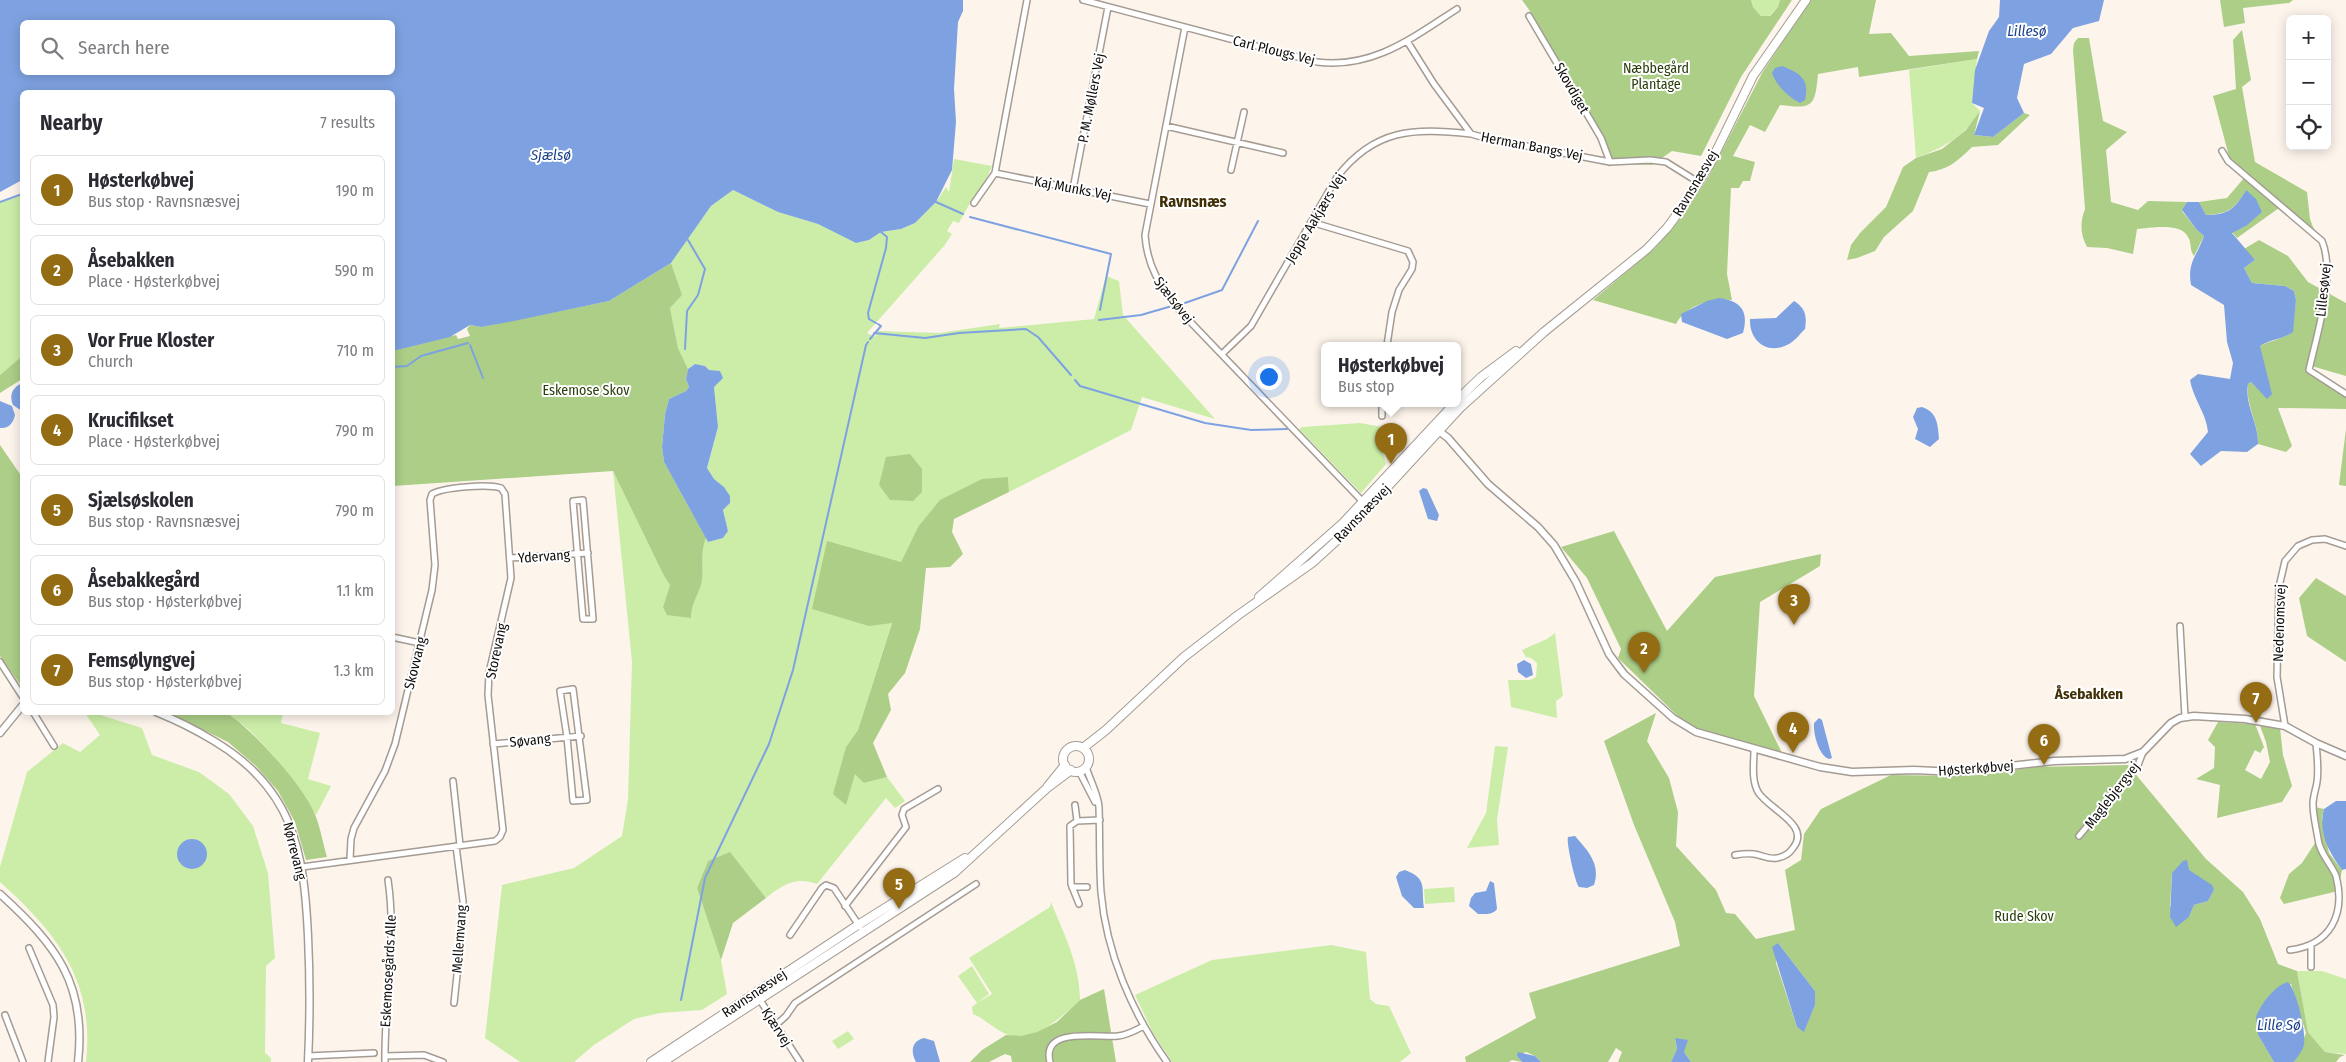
<!DOCTYPE html>
<meta charset="utf-8">
<style>
:root{--surface:#fff;--page:#f2f2f3;--text:#2b2b33;--muted:#7c7c81;--line:#e1e1e2;--accent:#936c14}
body{margin:0;font-family:"Fira Sans Condensed",sans-serif;background:var(--page);color:var(--text)}
.controls{position:absolute;right:15px;top:15px;display:grid;overflow:hidden;border-radius:8px;box-shadow:0 2px 12px #0003}
.controls button{width:45px;height:45px;display:grid;place-items:center;padding:0;border:0;border-bottom:1px solid var(--line);background:var(--surface);color:var(--text);font:25px sans-serif}
.you{position:absolute;left:1268px;top:376px;width:18px;height:18px;margin:-12px;border:4px solid #fff;border-radius:50%;background:#1a73e8;box-shadow:0 0 0 8px #1a73e833}
.badge{display:grid;place-items:center;width:32px;height:32px;border-radius:50%;background:var(--accent);color:#fff;font-size:16px;font-weight:700}
.pin{position:absolute;translate:-50% -41px;filter:drop-shadow(0 1px 2px #0008)}
.pin::after{content:'';position:absolute;top:26px;width:18px;height:15px;background:inherit;clip-path:polygon(0 0,100% 0,50% 100%)}
.popup{position:absolute;left:1321px;top:342px;width:140px;height:65px;box-sizing:border-box;display:grid;place-content:center;border-radius:8px;background:var(--surface);filter:drop-shadow(0 1px 4px #0005);font-size:16px;white-space:nowrap;color:var(--muted)}
.popup b{font-size:19px;color:var(--text)}
.popup::after{content:'';position:absolute;left:50%;top:100%;margin-left:-10px;border:10px solid transparent;border-top-color:var(--surface)}
.list{margin:0;padding:0;list-style:none}
h2{display:flex;justify-content:space-between;align-items:center;height:65px;margin:0;padding:0 20px;font-size:21px}
h2 small{font-size:16px;font-weight:400;color:var(--muted)}
.list li{display:grid;grid-template-columns:32px 1fr auto;gap:15px;align-items:center;box-sizing:border-box;height:70px;margin:0 10px 10px;padding:0 10px;border:1px solid var(--line);border-radius:8px}
.list b{display:block;font-size:19px;white-space:nowrap}
.list p{margin:0;font-size:16px;white-space:nowrap;color:var(--muted)}
.list em{font-size:16px;font-style:normal;color:var(--muted)}
.icon{flex:none;width:28px;height:28px;fill:none;stroke:currentColor;stroke-width:2;stroke-linecap:round;stroke-linejoin:round}
.map{position:relative;flex:none;width:2346px;height:1062px;overflow:hidden}
.search{position:absolute;background:var(--surface);box-shadow:0 2px 12px #0003;left:20px;top:20px;width:375px;height:55px;display:flex;align-items:center;gap:12px;box-sizing:border-box;padding:0 18px;border-radius:8px;color:var(--muted);font-size:19px}
.panel{position:absolute;background:var(--surface);box-shadow:0 2px 12px #0003;left:20px;top:90px;width:375px;height:625px;border-radius:8px}
.map>svg:first-child{display:block}
.green{fill:#cbeda8}
.forest{fill:#acce87;fill-rule:evenodd}
.water{fill:#7ea2e1;fill-rule:evenodd}
.lines{fill:none;stroke-linecap:round;stroke-linejoin:round}
.stream{stroke:#7ea2e1;stroke-width:2}
.minor-casing{stroke:#a49c94;stroke-width:8}
.tertiary-casing{stroke:#a49c94;stroke-width:9}
.secondary-casing{stroke:#a49c94;stroke-width:10}
.minor{stroke:#fff;stroke-width:5}
.tertiary{stroke:#fff;stroke-width:6}
.secondary{stroke:#fff;stroke-width:8}
.labels{text-anchor:middle;stroke-width:4;stroke-linejoin:round;paint-order:stroke}
.street-label{font-size:14px;fill:#100e0b;stroke:#fff}
.park-label{font-size:14px;fill:#2a3e0b;stroke:#fff}
.water-label{font-size:15px;font-style:italic;fill:#1b428c;stroke:#fff}
.neighbourhood-label{font-size:15px;font-weight:bold;fill:#412f06;stroke:#fff}
.quarter-label{font-size:16px;font-weight:bold;fill:#412f06;stroke:#fff}
</style>
<div class="map">
<svg width="2346" height="1062" viewBox="0 0 2346 1062">
<rect width="100%" height="100%" fill="#fdf5ec"/>
<path class="green" d="M1751 0H1780L1778 7 1769 16H1761L1753 7Z
M1977 59 1972 103 1980 111C1965 136 1943 148 1916 158L1909 70Z
M954 159 992 166 985 182 971 201 959 223 953 221 947 231 952 234 944 246 867 333 875 337 878 331 939 333 1000 324 999 328 1094 319 1106 276 1119 281 1123 315 1215 419 1142 397 1131 430 1009 492 1008 477 918 527 901 562 892 622 858 730 846 747 855 773 864 783 887 777 905 801 895 808 886 798 817 884C796 876 782 885 766 898L730 853 708 861 697 888 721 960 727 994 702 1010 660 1013 634 1019 594 1045 574 1062H520L485 1038 502 885 574 868 622 836 628 799 632 662 613 471 664 576 670 585 663 607 691 618C691 605 697 597 701 584 705 569 699 556 706 538L708 542 723 538 728 531 723 510 730 503 724 487 714 479 707 468 718 427 714 387 709 370 705 366 695 364 688 369 678 348 670 308 681 295 671 263 711 206 733 190 778 212 818 224 856 243 869 240 881 232 901 229 915 223 936 202 946 187 949 192Z
M22 195V356L0 375V203Z
M1360 423 1382 427 1380 443 1386 464 1361 493 1299 429 1302 427Z
M1555 633 1563 696 1556 701 1557 718 1511 707 1508 680H1530L1536 677 1537 663 1531 658 1526 657 1522 650 1547 639Z
M85 713H94L142 728 152 755 199 772 229 794 253 826 268 873 275 958 266 966 265 1053 271 1058V1062H86C95 981 57 933 0 882V867L27 772 63 743 80 752 100 735Z
M227 713H283L281 723 320 733 308 779 331 786 316 815C292 778 264 737 227 713Z
M1495 746 1508 747 1497 820 1499 845 1467 848 1486 813Z
M1454 887 1455 902 1425 904 1424 889Z
M1051 902C1064 934 1080 965 1080 1000 1063 1016 1032 1045 1006 1034 994 1029 985 1019 973 1014L972 1007 977 1003 958 976 972 966 989 994 977 1003 992 994 969 958 1050 907Z
M1331 945 1366 952 1370 999 1376 1004 1389 1006 1411 1053 1400 1062H1172L1153 1033 1135 995 1212 960Z
M2297 971H2322L2346 979V1054L2325 1052 2308 1032Z
M848 1031 854 1039 838 1049 832 1041Z"/>
<path class="forest" d="M1522 0H1751L1753 7 1761 16H1770L1778 7 1780 0H1792L1741 77 1701 156 1672 151 1652 165 1610 164 1604 139 1532 14Z
M1810 0H1876L1869 34 1891 33 1909 56 1979 51 1977 59 1859 77 1858 67 1818 74C1815 107 1813 109 1780 105L1765 132 1750 125 1733 156 1755 162 1750 181H1743L1739 188H1731L1727 274 1732 300C1712 297 1685 306 1676 324L1593 300 1655 248 1680 219 1709 176 1762 73Z
M2220 0H2293L2289 3 2243 8 2245 23 2224 27Z
M2242 30 2251 80 2242 87 2255 162 2307 192 2310 219 2315 232 2230 160 2213 96 2236 89 2233 40Z
M2078 38H2089L2103 121 2127 132 2106 150 2111 202 2138 210 2148 201 2187 202 2182 211 2197 230 2204 236 2194 256C2189 249 2192 243 2188 237 2181 222 2150 228 2137 229L2133 254 2107 248 2087 247C2080 234 2080 222 2085 209L2073 50 2074 43Z
M1980 111 1974 135 1993 137 2024 113 2030 115 1998 145 1972 147C1959 160 1948 170 1929 172L1913 211 1884 237 1875 251 1857 258 1847 260 1851 245 1860 233 1886 207 1903 167 1916 158 1942 149 1966 130Z
M2244 178 2279 208 2237 238 2232 232 2246 226V190C2235 209 2228 214 2206 215L2199 202 2227 198Z
M2259 240 2288 256 2308 282 2346 303V376L2308 365 2306 371 2346 396V409L2278 408 2292 446 2286 452 2258 444C2259 424 2245 404 2248 384L2251 382 2267 398 2260 346C2271 340 2282 340 2292 332L2296 300 2294 291 2285 286 2252 283 2244 268 2255 260 2244 249Z
M671 263 682 295 670 308 678 348 688 369 686 379 689 387 686 391 669 399 665 414 662 447 664 462 706 538C699 556 705 569 701 585 697 597 691 605 691 618L667 615 663 607 670 585 664 576 613 471 393 486 392 351 456 335 458 339 470 336 467 329 470 325 481 327 609 301Z
M22 356V379L0 393V375Z
M2346 429V486L2339 485Z
M0 445 22 477V687L0 656Z
M910 454 922 469V492L913 501 890 500 879 485 886 457Z
M1008 477 1009 492 954 519 952 532 963 554 950 567 926 568 920 629 905 673 888 694 891 710 873 743 887 777 864 783 855 774 846 805 833 794 846 747 858 730 892 623 869 626 812 609 827 541 901 562 918 527 940 500 982 479Z
M1614 531 1667 631 1715 577 1821 554 1820 566 1760 602 1754 696 1782 753 1688 726 1618 658 1621 649 1587 578 1561 547Z
M2316 578 2346 596V662L2307 636 2299 598Z
M169 713H227C252 729 306 788 316 817 321 830 323 844 327 857L306 860 295 822 278 791 256 766 228 742Z
M1656 713 1647 741 1669 778 1678 812 1676 846 1716 890 1726 913 1735 914 1756 939 1795 930 1785 870 1801 860 1804 834 1821 809 1891 775 1957 776 1980 775 2035 767 2128 765 2206 859 2243 892 2260 919 2278 964 2297 971 2308 1032 2325 1052 2345 1055 2340 1057 2336 1062H2294L2306 1033 2291 984C2263 993 2264 1010 2258 1035L2274 1062H1691L1675 1039 1677 1049 1671 1062H1618L1622 1052 1616 1048 1608 1062H1541L1535 1056 1526 1052 1517 1056 1522 1062 1512 1060 1509 1062H1466L1465 1057 1536 1018 1529 993 1680 946 1675 922 1634 825 1604 741ZM2179 868 2214 890 2208 901 2194 905 2189 917 2170 906 2172 873ZM1778 943 1815 991V1005L1804 1031 1797 1027 1776 963Z
M2218 722 2255 724 2264 747 2260 753 2255 750 2245 770 2261 779 2270 762 2266 742 2259 723 2280 728 2283 755 2292 786 2282 802 2217 818 2220 785 2196 779 2214 768 2215 747 2208 740Z
M2315 807 2324 809 2322 818 2329 853 2342 870 2338 891 2284 904 2280 898 2289 874 2302 863 2315 843 2318 831Z
M730 852 766 898 733 923 721 960 697 888 708 861Z
M1104 989 1116 1062H1012L1011 1056 1005 1054 989 1062H970L982 1050 1006 1035 1021 1036 1037 1032 1057 1022 1080 1000Z"/>
<path class="water" d="M0 0H963V11L958 22 954 89 956 122 952 170 936 202 915 223 901 229 881 232 869 240 856 243 818 224 778 212 733 190 711 206 671 263 609 301 509 322 481 327 470 325 450 337 393 351 392 92H22V180L0 192ZM22 22H392V72H22Z
M2000 0H2104L2099 21 2073 28 2051 54 2024 64 2017 98 2024 113 1993 137 1974 135 1984 108 1972 103 1975 70 1989 31 1999 17Z
M1782 66C1800 73 1810 79 1805 100L1800 103C1788 97 1776 85 1772 73L1775 68Z
M2246 190 2256 199 2262 212 2246 226 2232 233 2255 260 2244 268 2252 283 2285 286 2294 291 2296 300 2293 332C2282 340 2271 339 2260 346L2272 394 2267 399 2251 382 2248 384C2244 404 2259 424 2258 444L2247 452 2221 451 2201 466 2190 454 2208 432C2206 412 2193 399 2190 380L2198 374 2230 379 2233 363 2227 342 2224 305 2191 285C2187 262 2197 256 2204 236L2197 230 2182 210 2187 202H2199L2206 215C2228 215 2235 209 2246 190Z
M1719 298C1741 301 1749 311 1743 333L1727 339 1682 322 1681 314 1707 301Z
M1794 301C1806 308 1807 317 1805 329 1799 335 1794 342 1787 345 1766 355 1749 340 1750 319L1776 318Z
M695 364 705 366 709 370 720 371 723 378 714 387 718 427 707 468 714 479 724 487 730 496V503L723 510 728 531 723 538 708 542 664 462 662 447 665 414 669 399 686 391 689 387 686 379 688 369Z
M22 383V411L13 405C9 395 12 388 22 383Z
M0 401 12 406 15 415C13 423 9 429 0 428Z
M1922 407C1937 412 1938 424 1939 439L1930 447 1915 439 1918 429 1913 417 1917 408Z
M1423 488 1427 489 1439 515 1437 521 1428 519 1419 491Z
M1524 660 1531 664 1533 675 1526 678 1518 672 1517 664Z
M1819 718 1822 720 1832 758 1829 759C1819 756 1813 734 1814 723Z
M2336 801H2346V869L2342 870C2328 851 2318 832 2324 809Z
M1575 836C1588 851 1601 864 1594 885L1587 888 1579 887C1575 882 1566 842 1568 837Z
M177 854a15 15 0 1 1 30 0a15 15 0 1 1-30 0Z
M2187 860 2189 870 2212 885 2214 890 2208 901 2194 905 2189 917 2176 927 2170 917 2172 873 2183 861Z
M1405 870C1428 879 1421 887 1424 908H1414L1402 896 1396 877 1399 872Z
M1490 881 1494 883 1497 909C1493 915 1485 914 1478 914L1469 906 1471 898 1475 893 1486 891Z
M1778 943 1815 991V1005L1804 1032 1797 1027 1772 947Z
M2288 982C2297 991 2308 1037 2303 1048 2301 1053 2297 1057 2294 1062H2274L2258 1035 2256 1017C2261 1004 2274 986 2288 982Z
M924 1038 934 1041 940 1062H916C910 1051 912 1041 924 1038Z
M1675 1038 1688 1040 1684 1052 1691 1062H1671L1677 1049Z
M1518 1052 1535 1056 1541 1062H1522L1517 1056Z"/>
<g class="lines">
<path class="stream" d="M0 202 22 194
M936 202 963 214
M970 217 1111 254 1100 310
M1182 304 1222 290 1258 221
M1099 320 1141 315 1172 306
M876 323 869 319 868 313 886 248 887 237 881 232
M874 333 925 338 959 333 1026 329 1038 337 1071 375
M870 339 881 326 878 324
M470 345 483 378
M685 349 687 311 698 295 705 269 688 240
M392 367 407 366 421 356 468 343
M1075 380 1080 386 1205 423 1251 430 1287 429
M681 1000 705 878 769 744 793 670 866 345 868 342"/>
<g class="minor-casing">
<path id="minor" d="M1083 0 1317 62C1373 69 1412 38 1457 9
M1529 16 1601 138 1610 162
M1185 27 1145 235C1147 266 1160 286 1179 310L1365 504
M1407 41 1434 84 1471 134 1489 139 1610 162 1650 160 1666 162 1698 182
M1166 126 1283 153
M2222 151 2228 161 2322 241C2336 275 2317 334 2309 370L2346 394
M1231 170 1244 112
M995 173 1150 204
M1073 189 1108 7
M974 203 995 173 1027 0
M1311 222 1408 251 1413 262 1412 269 1399 290 1392 312 1387 345
M1222 354 1251 326 1337 177C1375 128 1414 128 1471 134
M1382 416V403
M583 500 593 619H583L573 501Z
M510 558 588 553
M2180 626 2185 717
M392 637 420 643
M0 662 22 696
M573 689 587 800 573 801 567 737 560 691Z
M33 712 54 746
M2285 726 2277 677 2279 587 2285 561 2298 546 2312 540 2325 539 2346 546
M493 744 581 736
M1086 767C1090 780 1098 794 1099 807 1100 835 1099 864 1101 892 1106 952 1132 1013 1167 1062
M1079 771 1095 802
M453 781 460 845
M1075 805 1077 821
M2079 836 2138 765 2143 752
M1735 855C1741 854 1748 853 1754 854 1762 855 1769 860 1777 858 1783 857 1789 854 1793 848 1812 825 1768 809 1758 792 1751 779 1754 763 1754 750
M302 867 495 841 500 837 503 830 488 695 489 673 511 578 505 494 501 488C488 484 444 487 432 494L430 500 435 565 432 590 395 744 385 771 354 828 351 839 350 859
M1072 887H1087
M1079 904 1071 884 1070 826 1077 821 1100 820
M845 906 906 827 902 815 904 809 938 789
M790 935 822 888 826 885 834 888 860 927
M29 948 53 1005 54 1017 48 1062
M2290 950C2330 945 2346 915 2336 876 2331 864 2319 852 2318 839 2316 827 2313 815 2313 804 2313 796 2316 789 2317 782 2319 769 2317 756 2316 743
M2311 967V946
M758 997 800 1062
M454 1003 463 919V901L456 846
M5 1015 23 1062
M776 1025 786 1016 795 1003 976 884
M308 1056 374 1053
M385 1056 424 1055 443 1062
M385 1062C384 1001 397 940 388 880
M1050 1062C1041 1026 1098 1038 1118 1036 1128 1035 1136 1030 1144 1026"/>
</g>
<g class="tertiary-casing">
<path id="tertiary" d="M1435 428 1448 438 1488 484 1538 527 1554 545 1576 582 1609 654 1624 674 1673 718 1696 732 1820 767 1852 772 1914 770 1957 772 2054 761 2125 759 2143 752 2171 723 2180 718 2194 716 2245 719 2285 726 2316 743 2346 756
M156 712C176 720 196 730 214 741 293 788 304 850 308 936 310 978 310 1020 308 1062
M0 733 22 706
M0 894C55 944 87 983 78 1062"/>
</g>
<g class="secondary-casing">
<path id="secondary" d="M1457 400 1481 377 1516 351
M1259 597 1343 523 1455 403
M1234 618 1312 563 1346 532 1460 408 1544 332 1647 249 1667 228 1684 205 1710 164 1753 76 1806 0
M1063 759a13 13 0 1 1 26 0a13 13 0 1 1-26 0Z
M1083 748 1106 730 1184 657 1237 616
M1048 786 1065 765
M651 1062 858 925 965 858
M663 1062 954 873 1047 788 1071 770"/>
</g>
<use href="#minor" class="minor"/>
<use href="#tertiary" class="tertiary"/>
<use href="#secondary" class="secondary"/>
</g>
<g class="labels">
<g class="street-label">
<text transform="translate(1274 50) rotate(14)" y="5">Carl Plougs Vej</text>
<text transform="translate(1572 88) rotate(60)" y="5">Skovdiget</text>
<text transform="translate(1091 98) rotate(-79)" y="5">P. M. Møllers Vej</text>
<text transform="translate(1532 146) rotate(11)" y="5">Herman Bangs Vej</text>
<text transform="translate(1695 183) rotate(-59)" y="5">Ravnsnæsvej</text>
<text transform="translate(1073 188) rotate(11)" y="5">Kaj Munks Vej</text>
<text transform="translate(1315 218) rotate(-59)" y="5">Jeppe Aakjærs Vej</text>
<text transform="translate(2323 290) rotate(-84)" y="5">Lillesøvej</text>
<text transform="translate(1174 300) rotate(52)" y="5">Sjælsøvej</text>
<text transform="translate(1362 513) rotate(-46)" y="5">Ravnsnæsvej</text>
<text transform="translate(544 556) rotate(-4)" y="5">Ydervang</text>
<text transform="translate(2279 623) rotate(-88)" y="5">Nedenomsvej</text>
<text transform="translate(496 651) rotate(-78)" y="5">Storevang</text>
<text transform="translate(415 663) rotate(-76)" y="5">Skovvang</text>
<text transform="translate(530 740) rotate(-6)" y="5">Søvang</text>
<text transform="translate(1976 768) rotate(-4)" y="5">Høsterkøbvej</text>
<text transform="translate(2112 795) rotate(-52)" y="5">Maglebjergvej</text>
<text transform="translate(295 851) rotate(76)" y="5">Nørrevang</text>
<text transform="translate(459 939) rotate(-86)" y="5">Mellemvang</text>
<text transform="translate(388 971) rotate(-87)" y="5">Eskemosegårds Alle</text>
<text transform="translate(754 993) rotate(-34)" y="5">Ravnsnæsvej</text>
<text transform="translate(777 1027) rotate(57)" y="5">Kjærvej</text>
</g>
<g class="park-label">
<text x="1656" y="73">Næbbegård<tspan x="1656" dy="16">Plantage</tspan></text>
<text x="586" y="395">Eskemose Skov</text>
<text x="2024" y="921">Rude Skov</text>
</g>
<g class="water-label">
<text x="2027" y="36">Lillesø</text>
<text x="551" y="160">Sjælsø</text>
<text x="2279" y="1030">Lille Sø</text>
</g>
<g class="neighbourhood-label">
<text x="2089" y="699">Åsebakken</text>
</g>
<g class="quarter-label">
<text x="1193" y="207">Ravnsnæs</text>
</g>
</g>
</svg>
<div class="controls">
<button>+</button>
<button>−</button>
<button><svg class="icon" aria-label="locate" viewBox="0 0 24 24"><circle cx="12" cy="12" r="6"/><path d="M12 2v4M12 18v4M2 12h4M18 12h4"/></svg></button>
</div>
<div class="you"></div>
<div class="pin badge" style="left:1391px;top:464px">1</div>
<div class="popup"><b>Høsterkøbvej</b>Bus stop</div>
<div class="pin badge" style="left:1644px;top:673px">2</div>
<div class="pin badge" style="left:1794px;top:625px">3</div>
<div class="pin badge" style="left:1793px;top:753px">4</div>
<div class="pin badge" style="left:899px;top:909px">5</div>
<div class="pin badge" style="left:2044px;top:765px">6</div>
<div class="pin badge" style="left:2256px;top:723px">7</div>
<div class="search"><svg class="icon" aria-label="search" viewBox="0 0 24 24"><circle cx="10" cy="10" r="6"/><path d="M15 15l6 6"/></svg>Search here</div>
<section class="panel">
<h2>Nearby<small>7 results</small></h2>
<ul class="list">
<li><span class="badge">1</span><div><b>Høsterkøbvej</b><p>Bus stop · Ravnsnæsvej</p></div><em>190 m</em></li>
<li><span class="badge">2</span><div><b>Åsebakken</b><p>Place · Høsterkøbvej</p></div><em>590 m</em></li>
<li><span class="badge">3</span><div><b>Vor Frue Kloster</b><p>Church</p></div><em>710 m</em></li>
<li><span class="badge">4</span><div><b>Krucifikset</b><p>Place · Høsterkøbvej</p></div><em>790 m</em></li>
<li><span class="badge">5</span><div><b>Sjælsøskolen</b><p>Bus stop · Ravnsnæsvej</p></div><em>790 m</em></li>
<li><span class="badge">6</span><div><b>Åsebakkegård</b><p>Bus stop · Høsterkøbvej</p></div><em>1.1 km</em></li>
<li><span class="badge">7</span><div><b>Femsølyngvej</b><p>Bus stop · Høsterkøbvej</p></div><em>1.3 km</em></li>
</ul>
</section>
</div>
